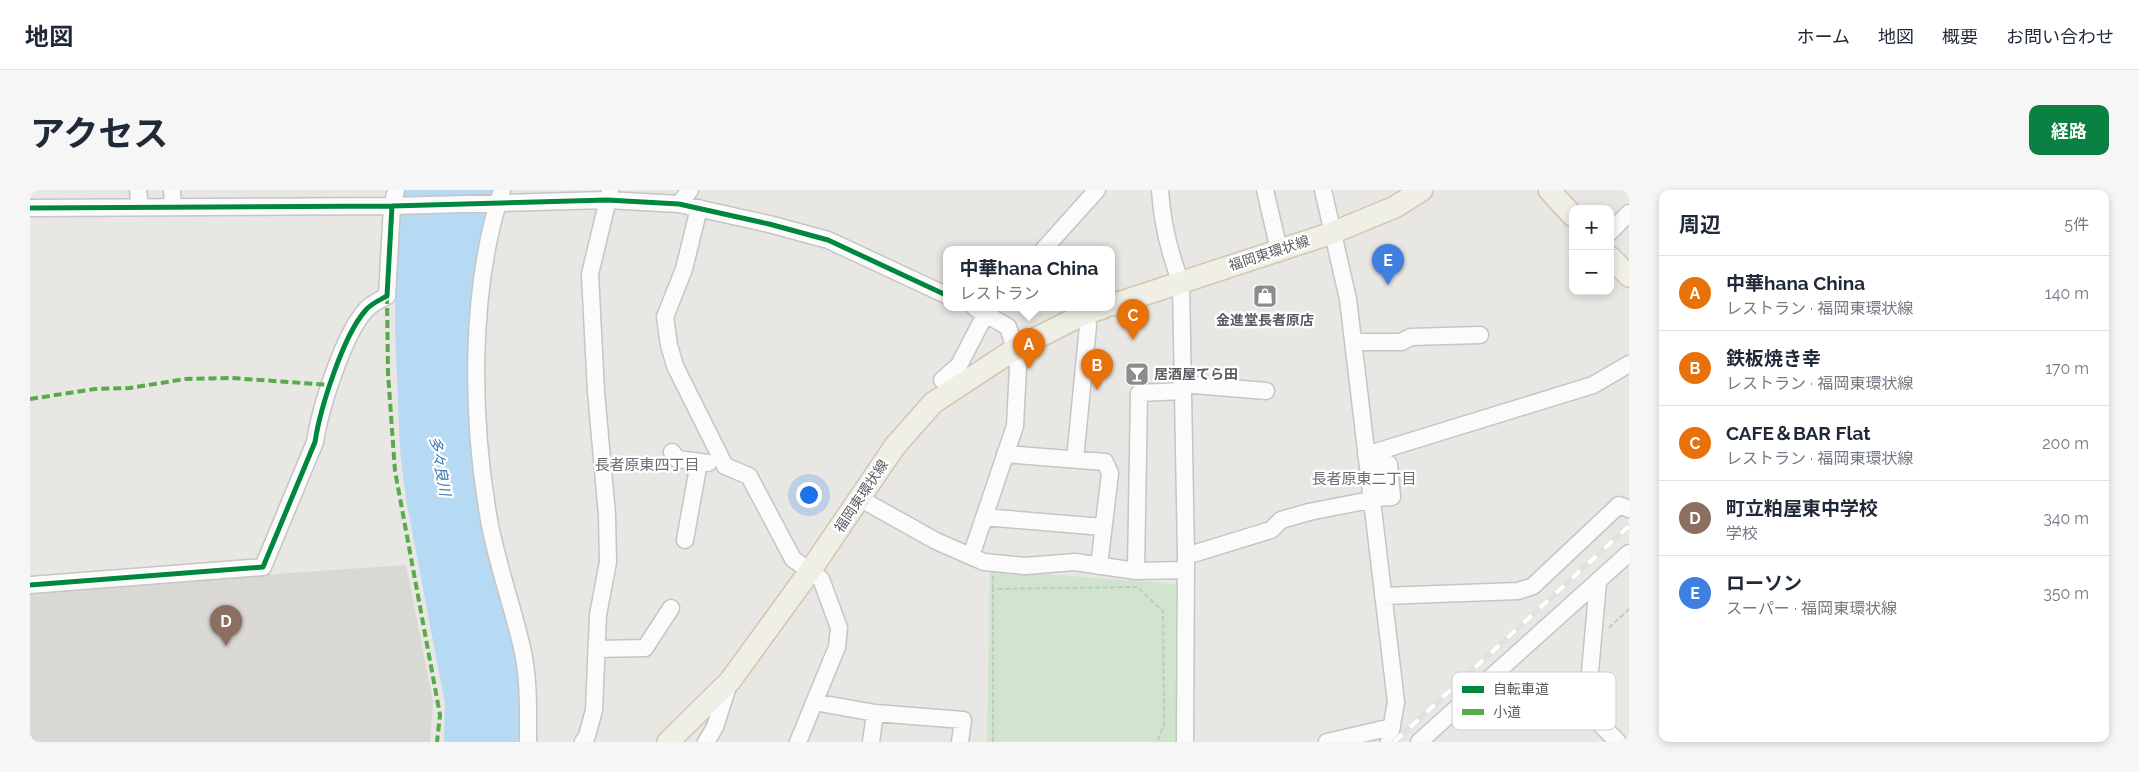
<!DOCTYPE html>
<html lang="ja">
<meta charset="utf-8">
<style>
:root{--surface:#fff;--page:#f6f6f7;--text:#1f2937;--muted:#747a83;--line:#e0e1e3;--accent:#0b8043}
body{margin:0;font-family:Raleway,"Noto Sans JP",sans-serif;background:var(--page);color:var(--text)}
.controls{position:absolute;right:15px;top:15px;display:grid;overflow:hidden;border-radius:10px;box-shadow:0 2px 8px #0003}
.controls button{width:45px;height:45px;display:grid;place-items:center;padding:0;border:0;border-bottom:1px solid var(--line);background:var(--surface);color:var(--text);font:25px sans-serif}
.you{position:absolute;left:778px;top:304px;width:18px;height:18px;margin:-12px;border:4px solid #fff;border-radius:50%;background:#1a73e8;box-shadow:0 0 0 8px #1a73e833}
.badge{display:grid;place-items:center;width:32px;height:32px;border-radius:50%;background:var(--accent);color:#fff;font-size:16px;font-weight:700}
.pin{position:absolute;translate:-50% -41px;filter:drop-shadow(0 1px 2px #0008)}
.pin::after{content:'';position:absolute;top:26px;width:18px;height:15px;background:inherit;clip-path:polygon(0 0,100% 0,50% 100%)}
.popup{position:absolute;left:913px;top:56px;width:172px;height:65px;box-sizing:border-box;display:grid;place-content:center;border-radius:10px;background:var(--surface);filter:drop-shadow(0 1px 4px #0005);font-size:16px;white-space:nowrap;color:var(--muted)}
.popup b{font-size:19px;color:var(--text)}
.popup::after{content:'';position:absolute;left:50%;top:100%;margin-left:-10px;border:10px solid transparent;border-top-color:var(--surface)}
.list{margin:0;padding:0;list-style:none}
h2{display:flex;justify-content:space-between;align-items:center;height:65px;margin:0;padding:0 20px;font-size:21px}
h2 small{font-size:16px;font-weight:400;color:var(--muted)}
.list li{display:grid;grid-template-columns:32px 1fr auto;gap:15px;align-items:center;box-sizing:border-box;height:75px;padding:0 20px;border-top:1px solid var(--line)}
.list b{display:block;font-size:19px;white-space:nowrap}
.list p{margin:0;font-size:16px;white-space:nowrap;color:var(--muted)}
.list em{font-size:16px;font-style:normal;color:var(--muted)}
.map{position:relative;flex:none;width:1599px;height:552px;overflow:hidden;border-radius:10px}
header{display:flex;align-items:center;gap:30px;box-sizing:border-box;height:70px;padding:0 25px;background:var(--surface);border-bottom:1px solid var(--line)}
header strong{font-size:24px}
nav{display:flex;gap:28px;margin-inline-start:auto;font-size:18px}
.intro{display:flex;align-items:center;justify-content:space-between;box-sizing:border-box;height:120px;padding:0 30px}
h1{margin:0;font-size:35px}
.button{padding:12px 22px;border-radius:10px;background:var(--accent);color:#fff;font-size:18px;font-weight:700}
main{display:flex;gap:30px;padding:0 30px}
aside{flex:1;background:var(--surface);border-radius:10px;box-shadow:0 2px 8px #0003}
.map>svg:first-child{display:block}
.education{fill:#dad8d2}
.green{fill:#d0e4ce}
.water{fill:#b6daf3}
.lines{fill:none;stroke-linecap:round;stroke-linejoin:round}
.minor-casing{stroke:#c5c5c5;stroke-width:19}
.major-casing{stroke:#cfc7b2;stroke-width:24}
.path{stroke:#c4c9c6;stroke-width:2;stroke-dasharray:5 2.5;stroke-linecap:butt}
.minor{stroke:#fcfbfb;stroke-width:16}
.major{stroke:#f0efe6;stroke-width:21}
.rail-casing{stroke:#e1e1e0;stroke-width:5.5}
.rail{stroke:#fff;stroke-width:4;stroke-dasharray:11;stroke-linecap:butt}
.quiet{stroke:#58ab4b;stroke-width:4;stroke-dasharray:8 4;stroke-linecap:butt}
.cycleway-casing{stroke:#fff;stroke-width:8}
.cycleway{stroke:#00873e;stroke-width:5}
.labels{text-anchor:middle;stroke-width:4.5;stroke-linejoin:round;paint-order:stroke}
.street-label{font-size:14px;fill:#585c60;stroke:#fff}
.poi-label{font-size:14px;font-weight:bold;fill:#585c60;stroke:#fff}
.neighbourhood-label{font-size:15px;fill:#696e72;stroke:#fff}
.water-label{font-size:15px;font-style:italic;fill:#437ab2;stroke:#fff}
.key{fill:#fff;stroke:#cdcecf;stroke-width:1}
.key-label{font-size:14px;fill:#585c60}
</style>
<header>
<strong>地図</strong>
<nav><a>ホーム</a><a>地図</a><a>概要</a><a>お問い合わせ</a></nav>
</header>
<div class="intro"><h1>アクセス</h1><a class="button">経路</a></div>
<main>
<div class="map">
<svg width="1599" height="552" viewBox="0 0 1599 552">
<rect width="100%" height="100%" fill="#e8e7e3"/>
<path class="education" d="M376 375 403 511 400 552H0V401Z"/>
<path class="green" d="M960 380 1146 394V552H957Z"/>
<path class="water" d="M373 0H463L455 31 439 166 477 424 492 493 495 552H414L415 514 376 309 370 260 365 140 366 51Z"/>
<g class="lines">
<g class="minor-casing">
<path id="minor" d="M108 0 110 17
M142 0 143 16
M472 0C439 100 441 227 459 330 467 374 483 417 493 462 499 491 498 522 498 552
M1130 0C1132 33 1139 62 1151 93L1156 366 1155 552
M1235 0 1249 60
M1293 0 1318 109 1366 512 1359 552
M649 14 660 0
M0 18 362 16 577 10 649 14 739 34 798 50 916 105
M669 18 654 79 635 127 639 155 645 176 695 276 719 286 763 369 791 389 809 438 807 457 768 552
M1580 42 1599 23
M1013 60 1067 0
M1323 152H1371L1381 147 1450 145
M912 190 929 175 956 123 961 118
M1152 194 1236 201
M642 262 647 269 678 273
M975 264 1075 272 1080 283 1069 376
M1336 265 1563 195 1599 174
M1045 269 1058 136 1056 123
M1359 274 1362 307 1346 308 1343 276Z
M829 308 906 351 954 372 995 376 1045 372 1106 381 1155 380
M954 327 1073 337
M655 350 669 272
M941 366 985 236 988 177 985 159 978 137 945 118
M1156 366 1241 340 1251 330 1279 322 1340 310
M1106 381 1109 203 1153 201
M1568 392 1557 516 1562 526 1588 552
M0 395 233 377 285 252C290 219 313 146 335 121 340 114 350 110 357 106L362 16 366 0
M1353 406 1488 401 1503 396 1589 315 1599 319
M567 459 615 458 641 418
M1436 508 1442 514 1488 522 1555 526 1560 523
M784 512 845 523 933 530 930 552
M553 552 557 546 564 520 568 425 578 372 577 325 566 202 560 84 580 1
M676 552 685 537 699 493
M841 552 845 523
M1297 552 1362 537
M1389 552 1599 363"/>
</g>
<g class="major-casing">
<path id="major" d="M1519 0 1543 26
M1580 67 1599 86
M1082 115 1302 43 1365 17 1392 0
M638 552 700 491 780 381 865 256 903 213 985 159 1056 123 1073 118"/>
</g>
<path class="path" d="M963 386V399
M1579 438 1599 419
M963 552V399L1107 397 1133 421 1134 535 1127 552"/>
<use href="#minor" class="minor"/>
<use href="#major" class="major"/>
<g class="rail-casing">
<path id="rail" d="M1364 552 1599 336"/>
</g>
<use href="#rail" class="rail"/>
<path class="quiet" d="M357 106 358 183 365 281 410 525 407 552
M0 209 65 199 100 198 155 189 202 188 300 195"/>
<g class="cycleway-casing">
<path id="cycleway" d="M0 18 362 16 577 10 649 14 739 34 798 50 916 105
M0 395 233 377 285 252C290 219 313 146 335 121 340 114 350 110 357 106L362 16"/>
</g>
<use href="#cycleway" class="cycleway"/>
</g>
<defs>
<g id="shop-square" transform="scale(1.25)"><rect x="-9" y="-9" width="18" height="18" rx="4" fill="#8a8d8e" stroke="#fff"/><path d="M-5-2.5h2.3a2.7 3.5 0 0 1 5.4 0H5L5.5 6h-11ZM-1.5-2.5h3a1.5 2.3 0 0 0-3 0Z" fill="#fff"/></g>
<g id="bar-square" transform="scale(1.25)"><rect x="-9" y="-9" width="18" height="18" rx="4" fill="#8a8d8e" stroke="#fff"/><path d="M-6-5H6L.8 .8V4.5H3.5V6h-7V4.5H-.8V.8Z" fill="#fff"/></g>
</defs>
<g fill-rule="evenodd">
<use href="#shop-square" x="1235" y="106"/>
<use href="#bar-square" x="1107" y="184"/>
</g>
<g class="labels">
<g class="street-label">
<text transform="translate(1239 63) rotate(-18)" y="5">福岡東環状線</text>
<text transform="translate(831 306) rotate(-56)" y="5">福岡東環状線</text>
</g>
<g class="poi-label">
<text x="1235" y="135">金進堂長者原店</text>
<text x="1124" y="189" text-anchor="start">居酒屋てら田</text>
</g>
<g class="neighbourhood-label">
<text x="617" y="280">長者原東四丁目</text>
<text x="1334" y="294">長者原東二丁目</text>
</g>
<g class="water-label">
<text transform="translate(410 276) rotate(80)" y="5">多々良川</text>
</g>
</g>
<rect x="1422" y="482" width="164" height="58" rx="8" class="key"/>
<rect x="1432" y="496" width="22" height="7" fill="#00873e"/>
<rect x="1432" y="519" width="22" height="6" fill="#58ab4b"/>
<g class="key-label">
<text x="1463" y="504">自転車道</text>
<text x="1463" y="527">小道</text>
</g>
</svg>
<div class="controls">
<button>+</button>
<button>−</button>
</div>
<div class="you"></div>
<div class="pin badge" style="left:999px;top:179px;background:#e8710a">A</div>
<div class="popup"><b>中華hana China</b>レストラン</div>
<div class="pin badge" style="left:1067px;top:200px;background:#e8710a">B</div>
<div class="pin badge" style="left:1103px;top:150px;background:#e8710a">C</div>
<div class="pin badge" style="left:196px;top:456px;background:#8d6e63">D</div>
<div class="pin badge" style="left:1358px;top:95px;background:#3f7fe0">E</div>
</div>
<aside>
<h2>周辺<small>5件</small></h2>
<ul class="list">
<li><span class="badge" style="background:#e8710a">A</span><div><b>中華hana China</b><p>レストラン · 福岡東環状線</p></div><em>140 m</em></li>
<li><span class="badge" style="background:#e8710a">B</span><div><b>鉄板焼き幸</b><p>レストラン · 福岡東環状線</p></div><em>170 m</em></li>
<li><span class="badge" style="background:#e8710a">C</span><div><b>CAFE＆BAR Flat</b><p>レストラン · 福岡東環状線</p></div><em>200 m</em></li>
<li><span class="badge" style="background:#8d6e63">D</span><div><b>町立粕屋東中学校</b><p>学校</p></div><em>340 m</em></li>
<li><span class="badge" style="background:#3f7fe0">E</span><div><b>ローソン</b><p>スーパー · 福岡東環状線</p></div><em>350 m</em></li>
</ul>
</aside>
</main>
